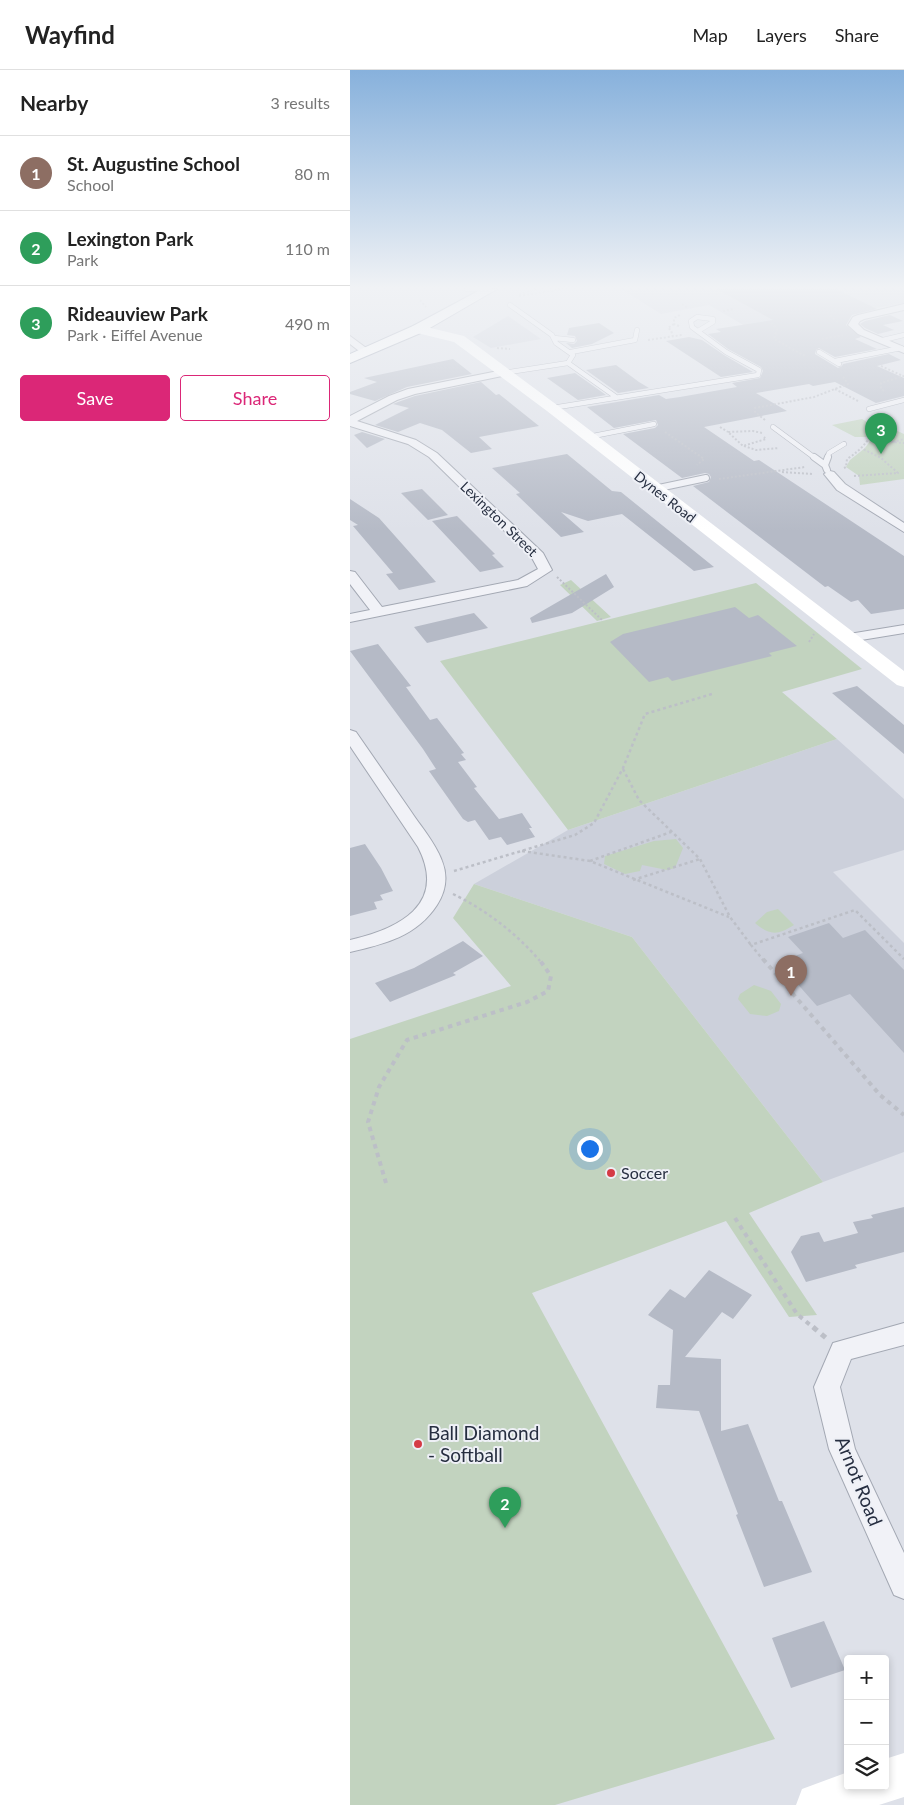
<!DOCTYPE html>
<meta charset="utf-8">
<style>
:root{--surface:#fff;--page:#f2f2f2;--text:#222;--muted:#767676;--line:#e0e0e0;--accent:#db2777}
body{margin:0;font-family:Lato,sans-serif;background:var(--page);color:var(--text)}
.controls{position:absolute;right:15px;bottom:15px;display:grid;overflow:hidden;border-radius:5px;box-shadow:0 2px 8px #0003}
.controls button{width:45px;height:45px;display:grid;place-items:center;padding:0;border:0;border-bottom:1px solid var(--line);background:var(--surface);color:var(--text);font:25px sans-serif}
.you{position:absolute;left:239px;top:1078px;width:18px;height:18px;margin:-12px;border:4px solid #fff;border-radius:50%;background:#1a73e8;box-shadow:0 0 0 8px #1a73e833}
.badge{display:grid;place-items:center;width:32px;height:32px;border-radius:50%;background:var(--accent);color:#fff;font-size:16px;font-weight:700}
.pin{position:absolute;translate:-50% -41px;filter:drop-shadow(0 1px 2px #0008)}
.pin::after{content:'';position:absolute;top:26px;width:18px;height:15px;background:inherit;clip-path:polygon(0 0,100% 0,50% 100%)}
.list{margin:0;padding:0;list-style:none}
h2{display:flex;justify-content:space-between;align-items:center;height:65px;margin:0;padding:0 20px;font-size:21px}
h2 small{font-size:16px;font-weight:400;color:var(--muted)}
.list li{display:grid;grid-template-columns:32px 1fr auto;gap:15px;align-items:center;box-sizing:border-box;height:75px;padding:0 20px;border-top:1px solid var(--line)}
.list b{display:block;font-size:19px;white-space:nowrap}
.list p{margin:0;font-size:16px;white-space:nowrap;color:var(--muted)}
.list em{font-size:16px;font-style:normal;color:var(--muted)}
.actions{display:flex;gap:10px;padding:15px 20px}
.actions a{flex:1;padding:11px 0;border:1px solid var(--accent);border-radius:5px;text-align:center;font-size:18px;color:var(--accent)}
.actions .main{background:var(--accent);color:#fff}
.icon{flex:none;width:28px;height:28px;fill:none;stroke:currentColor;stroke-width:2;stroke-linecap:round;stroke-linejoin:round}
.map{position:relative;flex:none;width:554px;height:1735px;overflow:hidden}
header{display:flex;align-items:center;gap:30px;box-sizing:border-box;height:70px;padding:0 25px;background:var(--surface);border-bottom:1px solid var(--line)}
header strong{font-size:24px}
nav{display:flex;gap:28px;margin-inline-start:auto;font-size:18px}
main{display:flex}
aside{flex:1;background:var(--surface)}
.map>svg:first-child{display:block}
.built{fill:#ccd0db}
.green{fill:#c2d3bf}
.building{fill:#b5bac6}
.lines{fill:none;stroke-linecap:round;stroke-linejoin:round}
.lane-far1-casing{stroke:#a3a8b3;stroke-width:5.5}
.lane-casing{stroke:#a3a8b3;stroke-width:8}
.street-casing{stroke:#a3a8b3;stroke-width:2}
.primary-casing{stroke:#9da4b5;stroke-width:2}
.path-far3{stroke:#bcbfc7;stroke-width:2;stroke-dasharray:2 2;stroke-linecap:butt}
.path-far2{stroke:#bcbfc7;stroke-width:2.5;stroke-dasharray:3 3;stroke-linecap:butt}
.path-far1{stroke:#bcbfc7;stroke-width:4;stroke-dasharray:4.5 4.5;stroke-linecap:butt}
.path{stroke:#bcbfc7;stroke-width:5;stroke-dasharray:5.5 5.5;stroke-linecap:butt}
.lane-far1{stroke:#f1f2f7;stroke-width:4.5}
.lane{stroke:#f1f2f7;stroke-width:6}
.street{fill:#f1f2f7;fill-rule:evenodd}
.secondary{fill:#fff;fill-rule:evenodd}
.primary{fill:#fff;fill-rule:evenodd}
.poi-dot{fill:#d53b45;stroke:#eef0f6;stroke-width:2}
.labels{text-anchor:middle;stroke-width:4;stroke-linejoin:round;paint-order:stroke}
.far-street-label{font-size:14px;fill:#262e40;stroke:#eef0f6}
.poi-label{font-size:16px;fill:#262e40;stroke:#eef0f6;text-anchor:start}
.near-poi-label{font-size:19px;fill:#262e40;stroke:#eef0f6;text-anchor:start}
.near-street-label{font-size:19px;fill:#262e40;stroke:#eef0f6}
</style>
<header>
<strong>Wayfind</strong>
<nav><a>Map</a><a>Layers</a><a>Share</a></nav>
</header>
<main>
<aside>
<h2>Nearby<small>3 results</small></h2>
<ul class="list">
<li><span class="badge" style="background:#8d6e63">1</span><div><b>St. Augustine School</b><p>School</p></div><em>80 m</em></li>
<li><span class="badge" style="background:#2e9e5b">2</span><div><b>Lexington Park</b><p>Park</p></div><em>110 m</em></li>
<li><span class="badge" style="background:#2e9e5b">3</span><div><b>Rideauview Park</b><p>Park · Eiffel Avenue</p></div><em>490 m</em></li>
</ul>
<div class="actions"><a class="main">Save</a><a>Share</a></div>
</aside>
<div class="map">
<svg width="554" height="1735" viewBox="0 0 554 1735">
<rect width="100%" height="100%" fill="#dee1e9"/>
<path class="built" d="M271 219H554V233L402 260 359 235 311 244Z
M158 246 191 269 141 278 123 267Z
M487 669 554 729V780L483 802 554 873V1082L473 1112 282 867 124 814 218 760Z"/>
<path class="green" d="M512 349 519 353 515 356 521 360V367H505L482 355Z
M532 354 554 364V409L510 415 509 406 496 397 500 390 515 378Z
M221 510 261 547 247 551 210 515Z
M406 513 512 599 432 622 487 669 218 760 90 591Z
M326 769 333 778 325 798 317 800 292 795 290 801 275 804 254 794 255 786 304 771Z
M124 814 282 867 473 1112 399 1143 467 1245 439 1247 376 1151 182 1223 425 1669 205 1735H0V969L161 916 103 848Z
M428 839 444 855C427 866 419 865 405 853L417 842Z
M404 915 421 921 431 934 429 941 417 946 400 944 388 929 390 924Z"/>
<path class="building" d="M366 219H486L527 239 502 245 496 255 511 267 505 269 527 279 485 287 469 278 466 280 465 284 488 298 492 296 493 294 539 284 551 290 527 296 554 308V326L526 333 485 312 463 316 459 314 406 323 437 341 354 357 404 391 409 390 554 486V539L521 544 508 530 501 532 478 516 475 517 343 416 359 412 361 407 359 404 355 403 332 408 273 364 305 358 308 355 306 350 264 358 237 337 309 325 316 329 330 327 387 317 382 313 410 308 413 301 411 297 378 279 358 264 371 262 366 259 423 250Z
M540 245 553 251 533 255 544 260 528 264 515 258 510 254 515 251Z
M249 253 264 263 242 274 222 278 216 273 224 274 227 271 225 266 217 265 219 258Z
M339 267 352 270 374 285 403 302 371 307 316 271Z
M103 289 122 304 57 317 25 331 0 324V322L27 312 14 308Z
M266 295 289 312 299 318 268 323 236 300Z
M225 303 256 325 228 330 197 308Z
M131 312 146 325 149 324 189 356 129 367 142 379 121 383 92 360 70 353 48 362 25 355 59 338 43 334 48 332 65 326Z
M12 362 35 369 17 378 4 365Z
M217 384 262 421 271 422 364 497 344 501 272 444 238 451 211 442 234 462 211 467 168 426 166 424 170 423 142 398Z
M72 419 98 445 78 450 51 423Z
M0 429 29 448 86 512 49 520 36 504 43 503 3 456 8 455 0 450Z
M107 446 145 484 142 485 154 497 130 502 82 451Z
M256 504 264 517 222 543 182 553 180 548Z
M385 537 399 548 408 545 447 576 419 583 422 586 322 611 318 607 299 612 260 572 273 564Z
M124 543 138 558 77 573 64 557Z
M28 574 61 616 56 617 80 650 87 648 114 683 111 684 116 690 108 692 127 717 124 718 149 749 172 743 182 758H179L185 767 157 775 151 767 139 770 125 750 118 752 113 749 79 701 86 699 73 679 0 581Z
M507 616 554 655V684L482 623Z
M15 774 31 798 43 821 30 825 33 830 24 832 27 839 0 846V778Z
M479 853 493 868 515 860 554 900V983L500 924 467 936 428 892 453 883 438 867Z
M113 871 133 886 103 903 106 905 40 932 25 913 64 898Z
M554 1137V1182L505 1195 507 1198 456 1212 441 1182 451 1166 469 1162 474 1172 508 1163 503 1152 523 1148 521 1145Z
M359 1200 402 1225 383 1249 372 1242 335 1287 371 1289V1361L398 1354 429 1431H432L462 1502 414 1517 386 1445 388 1444 349 1341 306 1338 308 1315H320L323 1260 298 1245 320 1219 335 1228Z
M474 1551 495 1600 441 1618 422 1568Z"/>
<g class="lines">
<g class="lane-far1-casing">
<path id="lane-far1" d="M117 219H140
M204 268 223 270
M533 270 554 265
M221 282 285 270 287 260
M469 282 489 294
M485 291 551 278
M218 293 266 327
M153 303 218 293 223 285 206 273 202 265 160 235
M202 338 408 305 409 300 376 282 342 257 341 251 347 247 363 249V252L348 261
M519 339 554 330
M423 357 465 388
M238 367 304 354
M477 388 479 383 494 374"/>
</g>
<g class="lane-casing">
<path id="lane" d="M464 387 475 395
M477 400 475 395 478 387
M304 419 356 408"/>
</g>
<g class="street-casing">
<path id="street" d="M554 234V240L514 249 510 251 508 254 514 260 554 277V283L508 264 498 255 503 247 508 245Z
M0 266 19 280V284H13L0 274Z
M153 300 157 301V305L65 324 47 330 7 351 66 370 87 383 193 483 202 500 177 516 0 552V544L20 540 0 514V501L5 502 32 537 168 510 188 499 182 488 79 387 58 374 0 356V346L39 326 58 319Z
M480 401 484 402 495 414 554 453V462L487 420 474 404Z
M554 555V563L499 572 494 571 492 568 494 565 499 564Z
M0 660 6 662C24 688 42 714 60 740 71 757 85 772 92 791 98 806 96 821 87 835 67 866 35 874 0 882V870C48 859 98 835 68 777L0 676Z
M554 1253V1275L501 1289 490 1317 505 1379 554 1483V1529L544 1525 479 1379 464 1317 483 1273Z"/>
</g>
<g class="primary-casing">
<path id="primary" d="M132 219H147L73 262 0 293V284L63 256Z"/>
</g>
<path class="path-far3" d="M169 224 187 219
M169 226 213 219
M70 230 76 237
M332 234 338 238
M373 241 384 239
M477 243 488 252
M421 253 427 259 424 269 453 285H457
M329 256 324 254V248L330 245
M323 267 321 260 318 258 324 254
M472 269 493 265
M298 270 332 265
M147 278 160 279
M531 296 553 306
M485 319 508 331
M534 321 531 319V313L554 306
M415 350 405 342V338L464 327 498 314 492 305
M370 357 378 362
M315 362 354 389 347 395
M412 363 403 361 378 362 393 376 416 369 414 367
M521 370 554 373
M543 372 554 369
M394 376 406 380 429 378
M494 398 496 397 497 389C513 379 521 368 528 351L527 349
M432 402 463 404
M504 406 548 403 531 388 513 379
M369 409 455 397
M207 507 252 550
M459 572 464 564"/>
<path class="path-far2" d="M273 699 289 730 350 789 380 847 401 875
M172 781 240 791 379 847
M240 791 321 762
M104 801 225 765 244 753 273 698 295 644 362 624
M283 810 350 789
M103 824C136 840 166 863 190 891
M414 891 401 875 505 840 554 889"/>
<path class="path-far1" d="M413 889 530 1025 554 1045
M36 1113 18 1052 29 1017 57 970 177 932 198 921 201 906 189 889
M385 1148 447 1244 465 1259"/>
<path class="path" d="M463 1257 476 1268"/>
<use href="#lane-far1" class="lane-far1"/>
<use href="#lane" class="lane"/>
<use href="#street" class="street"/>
<path class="secondary" d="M68 255 114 266 207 335 554 601V617L547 615 197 341 104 272 63 262 61 259 63 256Z
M554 1683V1727L529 1735H446L452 1719 498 1702V1716H535V1689Z"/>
<use href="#primary" class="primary"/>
</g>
<linearGradient id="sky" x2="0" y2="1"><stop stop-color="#87b1dc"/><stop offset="0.47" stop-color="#f0f2f5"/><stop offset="1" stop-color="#f0f2f5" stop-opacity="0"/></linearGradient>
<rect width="554" height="462" fill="url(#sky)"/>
<g class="poi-dot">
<circle cx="261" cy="1103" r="5"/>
<circle cx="68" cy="1374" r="5"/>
</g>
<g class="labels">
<g class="far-street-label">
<text transform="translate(315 427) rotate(38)" y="5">Dynes Road</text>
<text transform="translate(149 449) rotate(44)" y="5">Lexington Street</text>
</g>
<g class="poi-label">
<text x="271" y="1109">Soccer</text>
</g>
<g class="near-poi-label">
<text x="78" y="1370">Ball Diamond<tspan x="78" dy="22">- Softball</tspan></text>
</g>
<g class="near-street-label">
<text transform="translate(509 1411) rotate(68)" y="7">Arnot Road</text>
</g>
</g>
</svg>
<div class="controls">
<button>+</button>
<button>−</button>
<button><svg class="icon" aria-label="layers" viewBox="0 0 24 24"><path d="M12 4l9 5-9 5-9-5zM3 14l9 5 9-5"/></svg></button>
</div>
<div class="you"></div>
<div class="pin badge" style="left:441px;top:926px;background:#8d6e63">1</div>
<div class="pin badge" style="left:155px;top:1458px;background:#2e9e5b">2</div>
<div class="pin badge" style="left:531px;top:384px;background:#2e9e5b">3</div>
</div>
</main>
